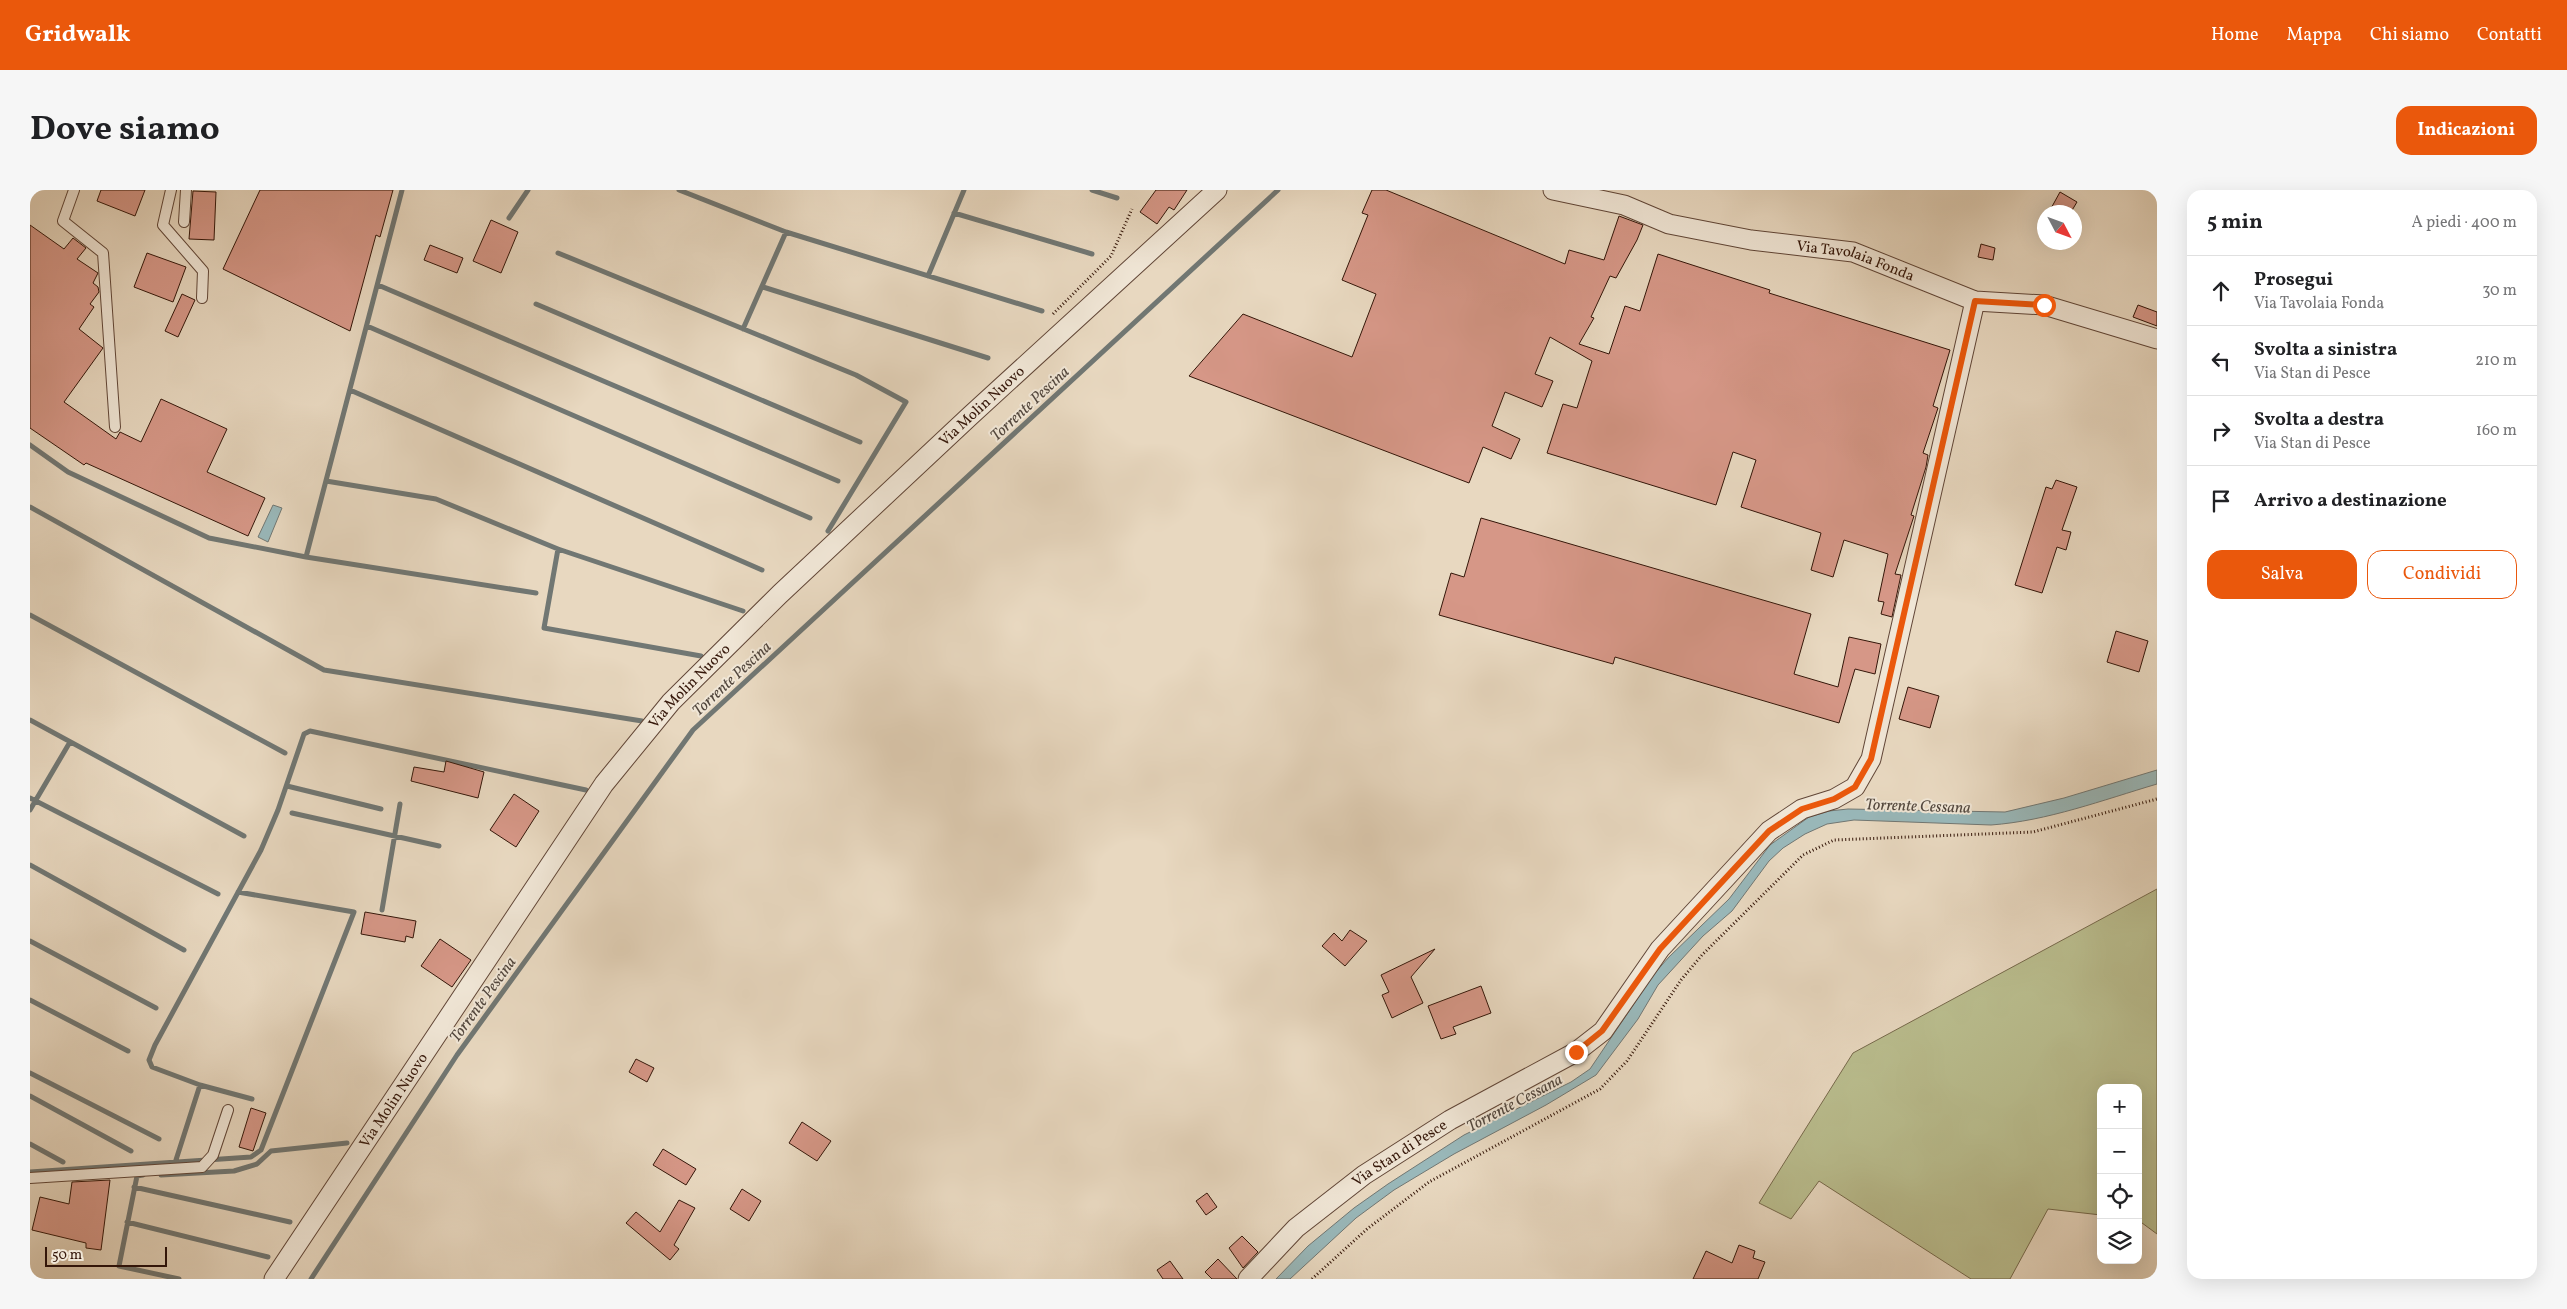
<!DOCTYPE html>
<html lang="it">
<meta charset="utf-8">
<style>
:root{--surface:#fff;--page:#f6f6f6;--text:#202124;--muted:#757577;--line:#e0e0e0;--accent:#ea580c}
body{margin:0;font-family:Vollkorn,serif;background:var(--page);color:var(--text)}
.controls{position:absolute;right:15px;bottom:15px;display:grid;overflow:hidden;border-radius:10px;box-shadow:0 5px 20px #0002}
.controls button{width:45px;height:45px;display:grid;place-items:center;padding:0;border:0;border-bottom:1px solid var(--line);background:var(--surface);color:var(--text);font:25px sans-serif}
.compass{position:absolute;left:2007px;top:15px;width:45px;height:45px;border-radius:50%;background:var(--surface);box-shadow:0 5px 20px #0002;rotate:131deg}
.scale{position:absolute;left:15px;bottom:12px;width:122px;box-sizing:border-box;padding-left:5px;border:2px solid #341609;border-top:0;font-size:14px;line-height:18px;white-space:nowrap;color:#341609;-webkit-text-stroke:4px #f0e6d6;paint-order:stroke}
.stop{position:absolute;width:15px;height:15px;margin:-11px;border:4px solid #ea580c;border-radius:50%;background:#fff}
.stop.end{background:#ea580c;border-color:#fff;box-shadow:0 1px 5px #0008}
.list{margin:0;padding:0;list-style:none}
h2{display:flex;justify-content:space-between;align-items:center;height:65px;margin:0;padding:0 20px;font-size:21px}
h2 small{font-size:16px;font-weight:400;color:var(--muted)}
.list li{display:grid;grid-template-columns:32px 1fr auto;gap:15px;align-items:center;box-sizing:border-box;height:70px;padding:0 20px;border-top:1px solid var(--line)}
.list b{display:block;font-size:19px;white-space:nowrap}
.list p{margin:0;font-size:16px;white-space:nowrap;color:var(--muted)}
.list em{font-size:16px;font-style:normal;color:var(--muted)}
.actions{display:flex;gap:10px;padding:15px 20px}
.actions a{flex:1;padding:11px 0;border:1px solid var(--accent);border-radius:15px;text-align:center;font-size:18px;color:var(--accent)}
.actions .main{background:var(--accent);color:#fff}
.icon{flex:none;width:28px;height:28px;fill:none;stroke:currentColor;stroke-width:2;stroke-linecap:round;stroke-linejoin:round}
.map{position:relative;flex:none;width:2127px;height:1089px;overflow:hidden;border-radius:15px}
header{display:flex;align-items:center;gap:30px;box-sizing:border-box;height:70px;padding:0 25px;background:var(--accent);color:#fff}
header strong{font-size:24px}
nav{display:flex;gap:28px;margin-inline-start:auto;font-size:18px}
.intro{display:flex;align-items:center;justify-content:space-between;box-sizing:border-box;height:120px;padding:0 30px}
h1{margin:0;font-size:35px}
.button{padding:12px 22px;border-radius:15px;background:var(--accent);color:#fff;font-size:18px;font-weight:700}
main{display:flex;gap:30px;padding:0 30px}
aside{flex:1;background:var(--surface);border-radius:15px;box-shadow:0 5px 20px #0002}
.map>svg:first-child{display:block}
.green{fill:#babe8f;stroke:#776a4c}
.water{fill:#99b8ba;stroke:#717773}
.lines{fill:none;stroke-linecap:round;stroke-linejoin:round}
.stream{stroke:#717773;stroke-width:5}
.building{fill:#d69787;stroke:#341609}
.lane-casing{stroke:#614637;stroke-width:12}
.street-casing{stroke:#614637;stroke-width:21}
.path{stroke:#341609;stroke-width:3;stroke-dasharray:1 2.5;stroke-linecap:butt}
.lane{stroke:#f0e6d6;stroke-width:10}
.street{stroke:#f0e6d6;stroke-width:19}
.route{stroke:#ea580c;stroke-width:6}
.labels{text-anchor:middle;stroke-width:4;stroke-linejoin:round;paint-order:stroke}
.street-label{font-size:15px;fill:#341609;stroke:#f0e6d6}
.water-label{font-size:16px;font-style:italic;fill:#52473e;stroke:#f0e6d6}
</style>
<header>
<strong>Gridwalk</strong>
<nav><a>Home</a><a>Mappa</a><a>Chi siamo</a><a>Contatti</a></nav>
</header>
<div class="intro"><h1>Dove siamo</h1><a class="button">Indicazioni</a></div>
<main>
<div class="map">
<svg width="2127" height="1089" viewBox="0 0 2127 1089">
<rect width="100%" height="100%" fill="#e8d8c0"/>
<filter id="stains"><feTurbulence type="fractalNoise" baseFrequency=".004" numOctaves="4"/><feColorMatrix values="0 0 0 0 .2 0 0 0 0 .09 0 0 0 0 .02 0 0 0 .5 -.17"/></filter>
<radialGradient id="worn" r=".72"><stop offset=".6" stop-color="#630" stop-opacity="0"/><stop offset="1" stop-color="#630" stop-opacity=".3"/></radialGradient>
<path class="green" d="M2127 699V1044L2108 1030V898H2071V1025L2018 1019 1980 1089H1941L1789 991 1761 1029 1729 1013 1823 863Z"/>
<path class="water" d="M243 315 252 318 238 352 228 347Z
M2127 580V594C2073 610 2017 631 1961 635L1824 630 1797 634 1775 644 1753 658 1739 671 1702 721 1673 746 1628 795 1608 829 1566 885 1516 915 1424 964 1364 1000 1326 1028 1260 1089H1246L1278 1056 1324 1018 1358 994 1434 945 1541 892 1560 879 1624 784 1639 767 1699 709 1740 655 1779 627 1799 621 1818 619 1975 622 2034 608Z"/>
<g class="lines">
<path class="stream" d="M649 0 756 42 1012 121
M1062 0 1087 8
M924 23 1062 64
M479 28 498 0
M528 63 826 185 876 212 798 341
M898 86 934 0
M348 95 808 291
M733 97 958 168
M506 114 830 252
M337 136 780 328
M713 139 756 42
M320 200 732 380
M0 255 38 282 179 348 276 367 506 403
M296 291 406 309 528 359 713 421
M0 317 294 480 612 531
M528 359 514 438 671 466
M276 367 372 0
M0 425 255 563
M0 530 214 646
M257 596 351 619
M0 608 188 704
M0 620 40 552
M262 623 409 656
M0 675 154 760
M352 720 370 614
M0 751 126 818
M0 810 98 861
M0 883 129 949
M0 906 101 961
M222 909 170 895 122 877 119 870 125 855 231 660 248 620 274 544 280 541 556 600
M0 954 33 972
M145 973 170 895
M0 982 221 967 231 960 324 722 208 702
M113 985 107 986 89 1076 149 1089
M131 985 204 981 227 974 241 961 317 953
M104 997 260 1032
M97 1032 238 1067
M281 1089 427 865 663 540 1248 0"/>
</g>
<path class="building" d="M71 0H115L105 26 67 11Z
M230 0H363L350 47 346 45 320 141 193 79Z
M1126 0H1157L1144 20 1139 17 1127 34 1110 22Z
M1342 0H1356L1535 74 1539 60 1574 70 1589 26 1613 35 1607 50 1586 88 1580 86 1561 127 1564 128 1549 154 1579 164 1595 116 1610 121 1628 64 1740 100 1739 103 1920 160 1903 216 1908 218 1893 263 1898 265 1896 277 1881 325 1884 326 1865 384 1871 385 1862 427 1851 424 1854 412 1848 411 1858 364 1814 350 1803 387 1781 380 1791 343 1711 317 1726 270 1703 262 1686 315 1517 263 1533 214 1547 218 1562 171 1520 147 1505 184 1523 191 1512 217 1475 202 1462 236 1490 249 1481 269 1453 257 1439 293 1159 186 1213 124 1322 167 1346 104 1312 90 1338 25 1332 23Z
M163 1 186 2 184 50 159 49Z
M2030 2 2047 12 2041 22H2019Z
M461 30 488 42 471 83 443 71Z
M0 35 34 59 43 48 56 58 47 69 68 83 63 93 68 97 69 102 60 114 64 117 49 139 73 158 34 212 86 249 90 242 111 252 131 209 197 239 177 282 235 308 218 346 56 273 54 275 0 238Z
M1951 54 1965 58 1963 70 1948 67Z
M400 55 433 68 427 83 394 70Z
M117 63 156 77 143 112 104 97Z
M152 104 165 110 148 147 135 141Z
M2108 115 2127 122V136L2103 127Z
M2026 290 2047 297 2032 340 2041 342 2036 360 2027 357 2012 403 1985 395 2016 297 2022 299Z
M1451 328 1781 424 1764 484 1808 497 1819 447 1851 454 1845 484 1825 479 1809 533 1585 467 1583 474 1409 425 1421 383 1434 387Z
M2086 441 2118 451 2109 482 2077 472Z
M1878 497 1909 506 1900 538 1869 529Z
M416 571 454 582 448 608 381 591 384 577 414 582Z
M484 604 509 621 486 657 460 640Z
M335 722 386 731 383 748 376 746 375 752 331 744Z
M1320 740 1337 751 1315 776 1292 756 1304 743 1312 751Z
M410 749 441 770 422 797 391 776Z
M1405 759 1381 787 1393 813 1362 828 1352 805 1359 802 1351 785Z
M1451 796 1461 823 1423 837 1426 844 1411 849 1398 816Z
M606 869 624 878 617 892 599 882Z
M221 918 236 923 223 961 209 957Z
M772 932 801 951 787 971 759 953Z
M633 959 666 979 656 995 623 975Z
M80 990 71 1060 56 1058V1053L2 1040 10 1007 39 1014 42 992Z
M712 999 731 1011 719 1031 700 1019Z
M1177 1003 1187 1017 1176 1025 1166 1011Z
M649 1010 665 1018 644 1055 649 1059 640 1070 596 1033 606 1022 630 1042Z
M1212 1046 1228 1062 1213 1078 1199 1058Z
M1709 1055 1725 1061 1723 1068 1735 1072 1728 1089H1663L1676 1061 1702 1073Z
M1188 1069 1207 1089H1182L1175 1082Z
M1140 1071 1153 1089H1133L1127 1080Z"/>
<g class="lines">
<g class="lane-casing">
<path id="lane" d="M44 0 33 31 73 63 85 237
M141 0 133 35 173 81 172 108
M154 32 156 0
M0 988 172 977 183 965 198 920"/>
</g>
<g class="street-casing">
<g id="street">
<path id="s1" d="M1523 0 1594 15 1639 34 1721 50 1823 62 1945 111 2014 115 2127 149"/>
<path id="s2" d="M244 1089 574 594 641 512 750 404 940 226 1187 0"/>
<path id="s3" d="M1218 1089 1266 1038 1334 985 1420 930 1546 862 1573 841 1630 759 1739 641 1772 619 1804 609 1825 597 1841 569 1945 111"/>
</g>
</g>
<path class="path" d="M1023 124 1081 66 1102 19
M1282 1089 1337 1039 1399 992 1570 899 1597 871 1651 790 1672 765 1773 665 1804 650 2003 642 2127 609"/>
<use href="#lane" class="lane"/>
<use href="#street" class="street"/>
</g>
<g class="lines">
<path class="route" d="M1546 862 1572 841 1630 759 1739 641 1772 619 1804 609 1825 597 1841 569 1945 111 2014 115"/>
</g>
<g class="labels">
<g class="street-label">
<text dy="5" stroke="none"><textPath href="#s1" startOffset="312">Via Tavolaia Fonda</textPath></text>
<text dy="5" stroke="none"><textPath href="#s2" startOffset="1130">Via Molin Nuovo</textPath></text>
<text dy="5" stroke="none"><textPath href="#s2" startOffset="725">Via Molin Nuovo</textPath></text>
<text dy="5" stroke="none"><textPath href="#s2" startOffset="215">Via Molin Nuovo</textPath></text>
<text dy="5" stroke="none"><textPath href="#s3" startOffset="198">Via Stan di Pesce</textPath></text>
</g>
<g class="water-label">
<text transform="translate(999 213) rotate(-43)" y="6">Torrente Pescina</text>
<text transform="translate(701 488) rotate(-43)" y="6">Torrente Pescina</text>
<text transform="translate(1888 615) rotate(2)" y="6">Torrente Cessana</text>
<text transform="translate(452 809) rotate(-54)" y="6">Torrente Pescina</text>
<text transform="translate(1484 912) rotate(-28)" y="6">Torrente Cessana</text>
</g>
</g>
<rect width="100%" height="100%" filter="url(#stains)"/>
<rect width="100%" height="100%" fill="url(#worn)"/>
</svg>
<div class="controls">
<button>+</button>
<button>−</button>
<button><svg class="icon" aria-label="locate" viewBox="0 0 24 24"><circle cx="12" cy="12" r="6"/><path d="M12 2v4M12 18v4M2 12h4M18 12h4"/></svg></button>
<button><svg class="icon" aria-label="layers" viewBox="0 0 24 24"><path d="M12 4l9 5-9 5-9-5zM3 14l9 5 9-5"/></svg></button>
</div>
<svg class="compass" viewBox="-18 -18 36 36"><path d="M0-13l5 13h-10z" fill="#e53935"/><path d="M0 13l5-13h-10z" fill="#757577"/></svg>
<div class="scale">50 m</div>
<div class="stop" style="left:2014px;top:115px"></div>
<div class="stop end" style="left:1546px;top:862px"></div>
</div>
<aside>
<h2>5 min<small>A piedi · 400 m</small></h2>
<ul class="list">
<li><svg class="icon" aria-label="ahead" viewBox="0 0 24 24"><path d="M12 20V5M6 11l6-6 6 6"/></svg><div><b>Prosegui</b><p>Via Tavolaia Fonda</p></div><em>30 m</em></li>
<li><svg class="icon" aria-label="left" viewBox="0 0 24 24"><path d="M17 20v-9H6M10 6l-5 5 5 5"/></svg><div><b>Svolta a sinistra</b><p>Via Stan di Pesce</p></div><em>210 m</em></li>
<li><svg class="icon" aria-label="right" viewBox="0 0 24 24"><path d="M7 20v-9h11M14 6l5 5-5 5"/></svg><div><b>Svolta a destra</b><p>Via Stan di Pesce</p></div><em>160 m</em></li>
<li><svg class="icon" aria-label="arrive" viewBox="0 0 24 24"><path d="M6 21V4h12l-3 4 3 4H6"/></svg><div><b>Arrivo a destinazione</b></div></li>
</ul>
<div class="actions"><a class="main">Salva</a><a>Condividi</a></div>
</aside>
</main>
